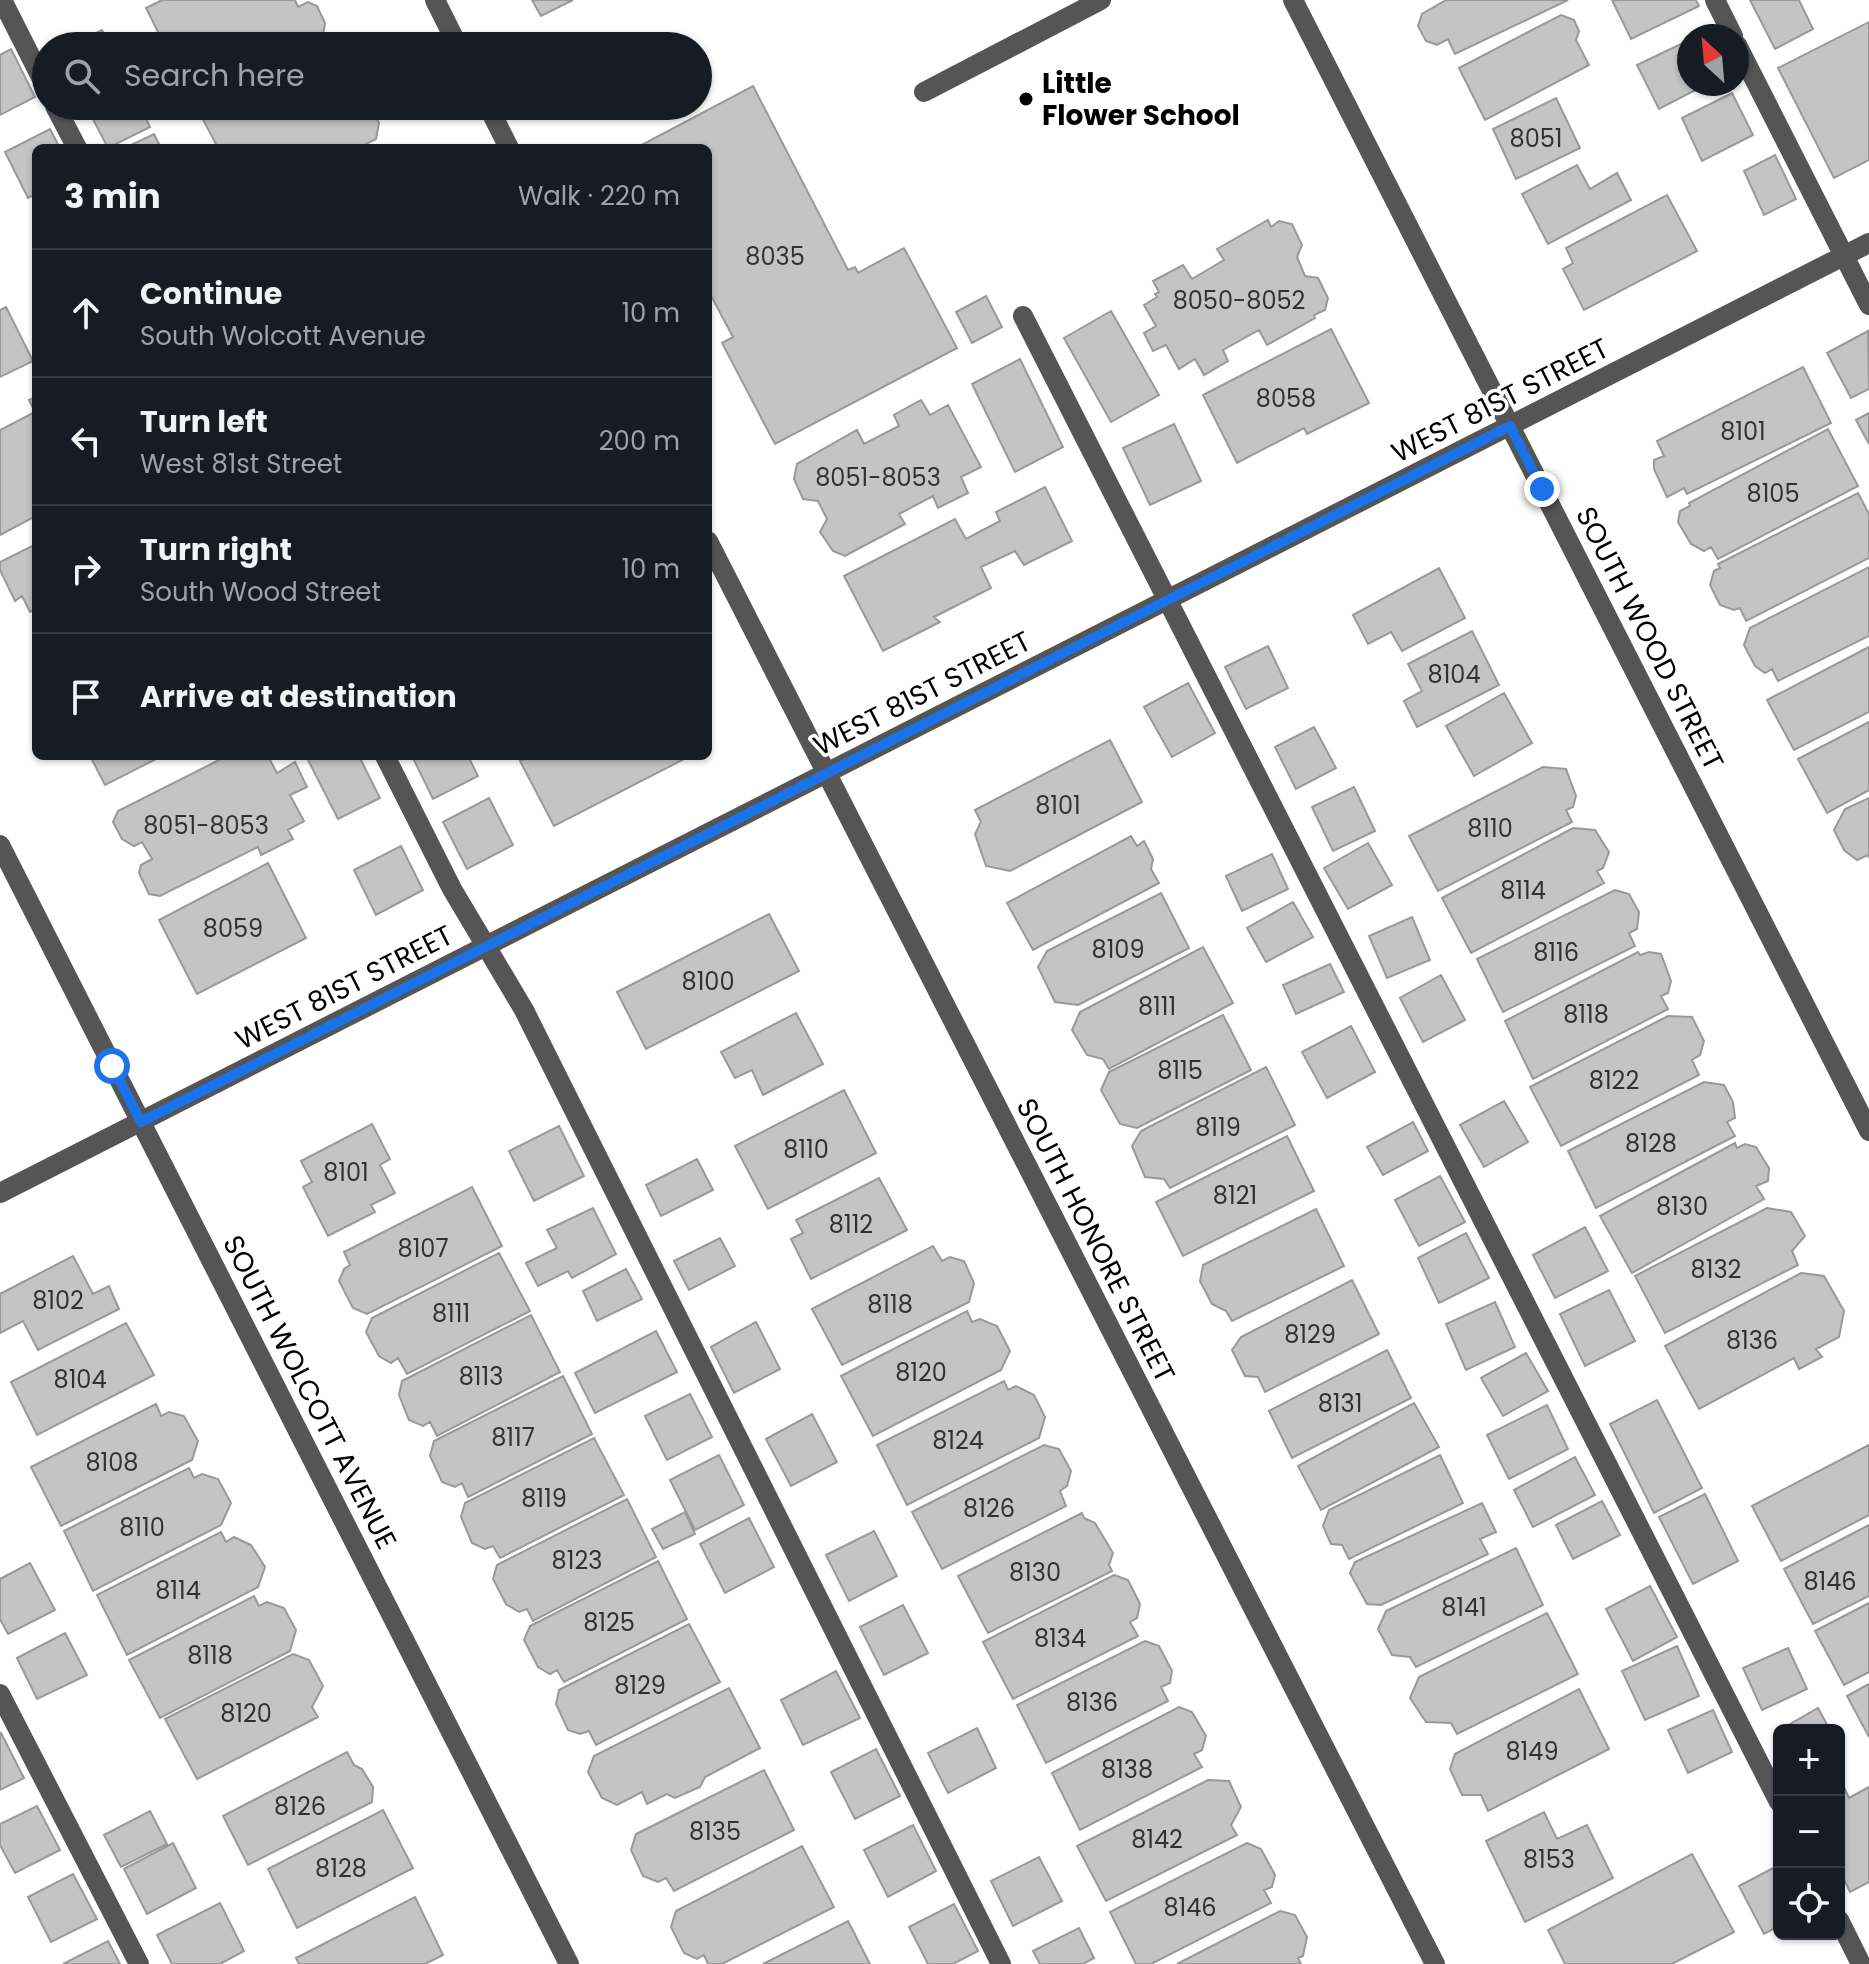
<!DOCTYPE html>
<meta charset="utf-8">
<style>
:root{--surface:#171b24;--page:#20242c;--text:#f1f3f6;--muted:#9ea1a6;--line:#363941}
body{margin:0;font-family:Poppins,sans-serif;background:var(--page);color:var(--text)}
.controls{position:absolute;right:24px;bottom:24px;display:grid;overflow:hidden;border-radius:12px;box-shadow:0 2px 6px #0004}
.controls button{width:72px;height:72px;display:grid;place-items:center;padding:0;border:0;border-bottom:2px solid var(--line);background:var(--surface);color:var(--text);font:40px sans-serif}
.compass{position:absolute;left:1677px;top:24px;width:72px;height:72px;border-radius:50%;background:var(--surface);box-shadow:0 2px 6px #0004;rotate:334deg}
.stop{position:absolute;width:24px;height:24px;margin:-18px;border:6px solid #1a73e8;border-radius:50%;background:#fff}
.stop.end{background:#1a73e8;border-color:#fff;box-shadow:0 2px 8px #0008}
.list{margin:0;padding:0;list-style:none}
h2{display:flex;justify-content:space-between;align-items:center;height:104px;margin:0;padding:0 32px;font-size:34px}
h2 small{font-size:26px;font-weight:400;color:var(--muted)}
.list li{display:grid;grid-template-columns:52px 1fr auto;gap:24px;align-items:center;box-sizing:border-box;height:128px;padding:0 32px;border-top:2px solid var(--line)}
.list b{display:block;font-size:30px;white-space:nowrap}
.list p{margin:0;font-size:26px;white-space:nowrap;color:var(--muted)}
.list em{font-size:26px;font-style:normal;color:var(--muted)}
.icon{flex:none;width:44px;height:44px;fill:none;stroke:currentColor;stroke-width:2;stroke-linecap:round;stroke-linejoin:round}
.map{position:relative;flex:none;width:1869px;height:1964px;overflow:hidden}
.search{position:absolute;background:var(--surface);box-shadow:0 2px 6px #0004;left:32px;top:32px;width:680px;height:88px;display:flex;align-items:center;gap:20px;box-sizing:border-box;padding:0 28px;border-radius:44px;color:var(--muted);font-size:30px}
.panel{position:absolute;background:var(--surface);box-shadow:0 2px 6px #0004;left:32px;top:144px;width:680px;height:616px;border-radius:12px}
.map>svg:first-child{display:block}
.building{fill:#c4c4c4;stroke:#999;stroke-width:2}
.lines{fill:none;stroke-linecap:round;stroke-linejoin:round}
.minor{stroke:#555;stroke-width:20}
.route{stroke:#1a73e8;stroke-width:10}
.poi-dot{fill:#000;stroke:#fff;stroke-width:3}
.labels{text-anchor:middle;stroke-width:7;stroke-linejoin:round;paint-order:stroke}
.number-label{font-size:24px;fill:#313131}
.poi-label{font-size:28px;font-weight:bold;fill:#000;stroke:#fff;text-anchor:start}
.street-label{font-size:28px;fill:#000;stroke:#fff}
</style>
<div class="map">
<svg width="1869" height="1964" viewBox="0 0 1869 1964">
<rect width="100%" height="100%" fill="#fff"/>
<path class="building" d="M162 0H295L298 7 308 2 317 6 325 23 323 36 303 46H165L146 8Z
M532 0H573L541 16Z
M1446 0H1568L1455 54 1448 39 1437 45 1426 41 1418 26 1422 14Z
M1612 0H1696L1699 6 1631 39Z
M1750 0H1799L1813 29 1775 49Z
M1561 15 1574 20 1579 31 1576 40 1589 65 1485 120 1459 68Z
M1869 22V160L1834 178 1778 68Z
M102 30 110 46H70Z
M1689 40V84H1707L1659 109 1637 65Z
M11 49 35 97 0 115V55Z
M753 86 848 270 855 267 858 273 904 248 957 348 775 444 722 343 733 337 708 290V148H636Z
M1732 93 1753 135 1702 161 1682 118Z
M1556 98 1580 148 1516 179 1493 129Z
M86 106H140L150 127 108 148Z
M206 106H348L351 111 365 106 372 110 379 123 376 139 358 148H218L198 110Z
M50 129 60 148H36V194L28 198 5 152Z
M154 134 161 148H125Z
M1775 155 1796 199 1764 215 1744 171Z
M1577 165 1590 189 1617 173 1631 200 1548 244 1522 194Z
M1667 195 1697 251 1584 310 1563 269 1573 263 1566 248Z
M1268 220 1271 227 1279 221 1292 224 1302 245 1297 257 1305 276 1318 278 1328 298 1325 310 1314 315 1315 318 1267 345 1259 330 1223 350 1228 361 1204 375 1195 359 1179 369 1166 345 1153 351 1144 333 1156 326 1144 305 1157 297 1155 294 1159 292 1153 281 1183 265 1192 279 1224 260 1217 249Z
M986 296 1002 327 972 343 956 312Z
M6 307 33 361 0 377V310Z
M1111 311 1159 395 1111 422 1064 338Z
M1331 329 1369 403 1307 434 1304 428 1237 463 1203 395Z
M1868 331 1869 389 1851 398 1827 353Z
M1020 359 1063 447 1015 472 972 384Z
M1803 367 1831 423 1687 494 1684 488 1667 497 1654 469V460L1664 456 1657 441Z
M36 397V516L0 535V430L35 412 29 400Z
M921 400 930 415 948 405 981 467 961 477 968 493 938 508 933 496 899 514 905 524 845 556 833 551 820 532 827 519 818 501 803 499 794 479 797 464 857 430 864 444 899 426 894 415Z
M1869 413V444L1856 420Z
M1174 424 1201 481 1150 505 1123 448Z
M1828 429 1858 486 1718 559 1711 547 1704 551 1691 544 1678 522 1680 511 1690 506 1689 503Z
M1045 487 1072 541 1024 565 1015 551 981 567 991 588 934 617 940 622 883 651 844 576 955 519 966 539 1000 521 996 512Z
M1858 493 1869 514V558L1746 621 1740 608 1734 610 1720 605 1710 585 1714 571 1720 568 1718 564Z
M36 544V609L30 612 22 596 15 601 0 570V562Z
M1869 567V636L1778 681 1772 669 1765 673 1755 666 1744 645 1750 628Z
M1439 568 1465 618 1402 651 1391 632 1368 644 1353 615Z
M1472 631 1499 685 1417 727 1404 701 1422 691 1408 664Z
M1268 646 1288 688 1246 709 1225 667Z
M1869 647V712L1794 750 1767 700Z
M1188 683 1215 733 1172 757 1144 707Z
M1504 693 1532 743 1474 776 1446 726Z
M1869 722V790L1827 813 1798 759Z
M1314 727 1336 768 1296 789 1275 747Z
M1110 740 1142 802 1010 871 986 866 975 834 981 822 975 810Z
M90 756H162L105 785Z
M227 756H268L277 773 295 762 307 787 290 795 304 821 288 830 293 839 261 855 258 847 160 896 149 894 139 873 141 865 152 859 142 842 134 846 122 839 113 822 118 811Z
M306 756H359L380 798 338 819Z
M412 756H468L478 776 433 799Z
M530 756H687L688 757 554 826 520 761Z
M1543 767 1566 769 1576 796 1573 807 1566 810 1572 822 1438 891 1409 836Z
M1354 787 1375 831 1333 851 1312 807Z
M489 798 513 845 467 869 443 822Z
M1869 798V858L1868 855 1857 860 1844 850 1834 830 1845 809Z
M1573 828 1595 830 1609 852 1603 868 1597 871 1604 883 1471 953 1442 898Z
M1131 836 1137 846 1144 841 1153 859 1151 869 1159 883 1033 950 1007 903Z
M1368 843 1392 885 1348 909 1324 868Z
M401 846 423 890 376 915 354 870Z
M1272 854 1288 889 1242 911 1226 876Z
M268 863 306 938 197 994 159 920Z
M1615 890 1629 894 1639 912 1637 929 1629 933 1635 946 1503 1012 1477 959Z
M1161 893 1189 948 1078 1005 1055 1002 1038 967 1047 951Z
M1293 902 1313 937 1266 962 1247 928Z
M769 914 799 971 646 1049 617 992Z
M1412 917 1430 960 1387 978 1369 936Z
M1203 947 1233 1003 1109 1069 1103 1059 1087 1055 1072 1030 1080 1012Z
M1638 952 1640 955 1649 952 1661 954 1671 981 1668 993 1661 996 1668 1009 1533 1079 1505 1021Z
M1330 964 1344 992 1296 1014 1283 985Z
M1441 975 1465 1020 1423 1042 1400 998Z
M796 1013 823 1064 763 1095 752 1070 735 1078 721 1052Z
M1223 1015 1251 1070 1137 1128 1120 1124 1101 1090 1109 1072Z
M1668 1016 1692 1017 1704 1041 1700 1055 1692 1060 1699 1075 1561 1146 1530 1087Z
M1351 1026 1375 1072 1327 1098 1302 1052Z
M1266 1067 1295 1125 1170 1188 1164 1179 1145 1177 1132 1146 1141 1131Z
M1704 1082 1724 1085 1733 1102 1735 1118 1727 1122 1735 1136 1596 1208 1568 1151Z
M844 1090 876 1153 768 1209 735 1146Z
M1504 1101 1528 1142 1484 1167 1460 1125Z
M1413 1122 1428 1151 1383 1175 1367 1147Z
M372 1124 390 1159 380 1165 395 1193 371 1205 375 1212 328 1236 303 1187 312 1182 301 1161Z
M559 1126 584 1176 534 1201 509 1151Z
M1287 1136 1314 1191 1183 1256 1156 1202Z
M1735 1143 1737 1148 1745 1144 1756 1147 1769 1168 1768 1181 1756 1186 1764 1199 1632 1273 1600 1216Z
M697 1159 713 1190 661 1216 646 1185Z
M1440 1176 1465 1222 1419 1246 1395 1200Z
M879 1178 907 1230 811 1279 791 1239 803 1233 796 1220Z
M472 1187 502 1246 367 1314 353 1308 339 1281 344 1269 350 1265 344 1252Z
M593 1208 616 1254 572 1278 568 1271 538 1286 526 1263 557 1248 547 1230Z
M1767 1208 1791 1212 1805 1236 1792 1251 1798 1265 1665 1333 1635 1276Z
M1316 1209 1344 1266 1232 1321 1226 1311 1212 1304 1200 1281 1203 1265Z
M1585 1227 1608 1271 1555 1298 1533 1255Z
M1466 1233 1489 1278 1439 1303 1418 1258Z
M720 1238 735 1266 689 1290 674 1261Z
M933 1246 942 1261 950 1257 964 1261 974 1283 969 1302 842 1365 812 1309Z
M499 1253 530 1311 407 1374 398 1358 391 1363 379 1356 366 1332 372 1318Z
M73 1256 93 1294 109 1286 119 1309 38 1350 23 1321 0 1333V1294Z
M626 1269 642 1299 597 1321 583 1291Z
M1801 1273 1824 1276 1844 1311 1839 1337 1816 1349 1822 1357 1799 1369 1794 1358 1699 1409 1665 1346Z
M1352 1280 1379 1334 1265 1392 1258 1377 1245 1376 1232 1350 1241 1337Z
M1609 1290 1635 1341 1585 1366 1560 1314Z
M1495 1302 1515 1347 1466 1370 1446 1324Z
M967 1311 972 1322 980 1319 997 1326 1010 1351 1001 1370 873 1436 841 1376Z
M531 1315 560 1372 437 1436 430 1422 423 1426 409 1420 399 1395 402 1381Z
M756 1322 780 1369 734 1393 711 1347Z
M126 1323 154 1375 37 1435 11 1382Z
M656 1331 677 1372 595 1413 575 1373Z
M1387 1350 1411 1398 1292 1458 1269 1411Z
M1526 1353 1548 1391 1503 1416 1481 1378Z
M563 1376 592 1434 468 1497 462 1483 455 1487 442 1482 430 1456 434 1441Z
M1004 1381 1008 1390 1016 1386 1034 1395 1045 1417 1039 1438 907 1505 877 1445Z
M690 1394 712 1437 667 1460 645 1416Z
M1657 1400 1702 1488 1654 1513 1610 1424Z
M1414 1403 1439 1447 1321 1510 1298 1466Z
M156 1404 161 1416 169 1412 184 1416 198 1441 192 1460 61 1526 31 1467Z
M1547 1405 1568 1449 1509 1479 1487 1435Z
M812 1414 837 1462 791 1486 766 1439Z
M594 1438 624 1495 500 1558 493 1546 485 1549 472 1543 461 1517 465 1503Z
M1044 1445 1059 1449 1071 1471 1067 1486 1060 1491 1066 1506 942 1569 912 1512Z
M1869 1445V1515L1781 1561 1752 1506Z
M719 1455 744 1505 695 1530 670 1480Z
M1440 1455 1463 1503 1349 1559 1342 1545 1331 1544 1323 1526 1329 1510Z
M1575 1457 1595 1495 1533 1527 1514 1490Z
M189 1468 194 1478 202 1474 218 1479 231 1503 221 1525 93 1591 64 1531Z
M1705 1494 1738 1561 1693 1584 1659 1517Z
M627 1499 656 1557 533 1621 527 1609 519 1612 506 1604 493 1579 497 1565Z
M1602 1501 1620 1535 1573 1559 1556 1525Z
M1482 1503 1496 1532 1480 1539 1488 1554 1381 1605 1367 1604 1350 1573 1355 1562Z
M685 1512 695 1534 663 1549 652 1529Z
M1082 1513 1084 1518 1095 1523 1113 1553 1109 1565 1112 1571 988 1633 958 1576Z
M749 1518 774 1567 725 1593 700 1544Z
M1869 1525V1596L1813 1624 1784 1569Z
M874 1531 897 1576 849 1601 826 1555Z
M221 1532 226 1542 234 1537 251 1545 265 1567 258 1587 127 1655 97 1595Z
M1516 1548 1543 1605 1416 1667 1410 1657 1392 1655 1378 1629 1386 1611Z
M658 1561 687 1619 564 1682 557 1670 550 1674 538 1667 524 1640 530 1626Z
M30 1563 55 1610 8 1634 0 1619V1579Z
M1114 1575 1128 1580 1140 1604 1137 1618 1130 1622 1138 1636 1013 1699 983 1642Z
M1650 1586 1677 1637 1633 1661 1606 1609Z
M254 1596 259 1606 267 1602 284 1608 296 1630 290 1651 160 1718 129 1660Z
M1869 1603V1672L1844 1685 1815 1631Z
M903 1605 928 1653 884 1675 860 1627Z
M1547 1613 1578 1674 1457 1734 1451 1723 1426 1722 1410 1698 1419 1677Z
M689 1624 720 1682 596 1745 589 1731 580 1734 568 1730 556 1704 559 1690Z
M65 1633 87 1675 37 1699 17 1658Z
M1145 1641 1159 1646 1172 1671 1170 1683 1161 1687 1168 1701 1046 1763 1017 1705Z
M1677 1646 1699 1696 1645 1720 1622 1671Z
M1788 1648 1807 1689 1762 1710 1743 1668Z
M293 1654 309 1660 323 1686 312 1707 318 1717 197 1779 165 1719Z
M836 1671 860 1718 803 1745 781 1700Z
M1869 1684V1737L1847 1696Z
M729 1688 760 1748 705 1777 700 1787 675 1798 667 1794 647 1804 642 1792 617 1805 602 1798 588 1772 594 1756Z
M1579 1689 1609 1749 1488 1811 1481 1795H1462L1450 1769 1455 1754Z
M1179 1707 1192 1712 1206 1736 1202 1750 1194 1754 1202 1767 1080 1830 1052 1773Z
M1818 1708 1830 1730H1780Z
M1713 1710 1732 1752 1688 1773 1668 1730Z
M977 1728 996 1768 948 1793 928 1753Z
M1 1733 24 1778 0 1790V1734Z
M876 1749 900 1796 855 1819 831 1772Z
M347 1752 354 1765 362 1769 373 1787 372 1802 248 1865 223 1816Z
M764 1770 794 1830 674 1891 666 1878 658 1882 643 1876 631 1850 636 1834Z
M1208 1780 1229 1781 1241 1807 1231 1825 1237 1835 1106 1901 1077 1846Z
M1842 1783 1849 1798 1869 1787V1882L1850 1892 1839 1869V1785Z
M37 1806 60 1850 15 1873 0 1845V1824Z
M383 1810 413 1868 297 1928 268 1869Z
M150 1811 167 1844 121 1867 104 1835Z
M1544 1812 1557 1839 1587 1825 1613 1878 1525 1922 1486 1841Z
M913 1825 936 1871 888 1897 864 1850Z
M173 1843 196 1888 147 1914 124 1869Z
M1247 1843 1261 1849 1275 1875 1272 1887 1264 1890 1271 1903 1151 1964H1136L1110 1912Z
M802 1846 834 1907 722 1964H708L704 1955 697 1959 684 1953 671 1927 676 1911Z
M1692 1854 1734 1932 1672 1964H1565L1548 1930Z
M1039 1857 1062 1901 1013 1926 991 1881Z
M1779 1865V1926L1764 1934 1739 1886Z
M73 1874 97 1919 51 1942 28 1897Z
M415 1897 443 1955 425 1964H299L296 1958Z
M220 1903 244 1951 220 1964H172L157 1935Z
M954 1904 978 1951 953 1964H928L909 1927Z
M1280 1911 1295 1915 1307 1937 1303 1956 1298 1958 1301 1964H1177Z
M848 1921 870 1964H763Z
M1079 1928 1094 1958 1083 1964H1040L1033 1951Z
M108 1941 120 1964H63Z"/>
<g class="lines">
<path class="minor" d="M2 0 46 87
M435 0 458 46
M1293 0 1869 1131
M1715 0 1733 36
M1737 45 1869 305
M924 92 1101 0
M55 106 77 148
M488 106 509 148
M1023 316 1779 1802
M708 541 1435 1964
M385 756 452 889 524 1010 1001 1964
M0 845 569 1964
M0 1193 1869 243
M0 1694 139 1964
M1839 1920 1861 1964"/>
</g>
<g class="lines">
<path class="route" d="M112 1066 141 1122 1510 426 1542 489"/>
</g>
<circle class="poi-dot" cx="1026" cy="99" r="8"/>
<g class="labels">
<g class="number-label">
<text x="1536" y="147">8051</text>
<text x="775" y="265">8035</text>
<text x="1239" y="309">8050-8052</text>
<text x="1286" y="407">8058</text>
<text x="1743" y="440">8101</text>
<text x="878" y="486">8051-8053</text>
<text x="1773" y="502">8105</text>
<text x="1454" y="683">8104</text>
<text x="1058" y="814">8101</text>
<text x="206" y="834">8051-8053</text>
<text x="1490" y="837">8110</text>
<text x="1523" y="899">8114</text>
<text x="233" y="937">8059</text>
<text x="1118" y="958">8109</text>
<text x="1556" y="961">8116</text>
<text x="708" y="990">8100</text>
<text x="1157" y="1015">8111</text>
<text x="1586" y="1023">8118</text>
<text x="1180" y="1079">8115</text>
<text x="1614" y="1089">8122</text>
<text x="1218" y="1136">8119</text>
<text x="1651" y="1152">8128</text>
<text x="806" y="1158">8110</text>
<text x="346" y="1181">8101</text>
<text x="1235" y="1204">8121</text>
<text x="1682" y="1215">8130</text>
<text x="851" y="1233">8112</text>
<text x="423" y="1257">8107</text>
<text x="1716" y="1278">8132</text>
<text x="58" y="1309">8102</text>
<text x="890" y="1313">8118</text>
<text x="451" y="1322">8111</text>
<text x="1310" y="1343">8129</text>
<text x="1752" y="1349">8136</text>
<text x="921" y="1381">8120</text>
<text x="481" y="1385">8113</text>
<text x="80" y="1388">8104</text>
<text x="1340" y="1412">8131</text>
<text x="513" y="1446">8117</text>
<text x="958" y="1449">8124</text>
<text x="112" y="1471">8108</text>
<text x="544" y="1507">8119</text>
<text x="989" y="1517">8126</text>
<text x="142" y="1536">8110</text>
<text x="577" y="1569">8123</text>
<text x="1035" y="1581">8130</text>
<text x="1830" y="1590">8146</text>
<text x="178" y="1599">8114</text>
<text x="1464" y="1616">8141</text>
<text x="609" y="1631">8125</text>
<text x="1060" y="1647">8134</text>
<text x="210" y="1664">8118</text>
<text x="640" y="1694">8129</text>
<text x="1092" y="1711">8136</text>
<text x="246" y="1722">8120</text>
<text x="1532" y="1760">8149</text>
<text x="1127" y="1778">8138</text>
<text x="300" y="1815">8126</text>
<text x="715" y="1840">8135</text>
<text x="1157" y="1848">8142</text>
<text x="1549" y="1868">8153</text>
<text x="341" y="1877">8128</text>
<text x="1190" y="1916">8146</text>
</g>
<g class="poi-label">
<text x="1042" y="93">Little<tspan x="1042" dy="32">Flower School</tspan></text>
</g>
<g class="street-label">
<text transform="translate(1500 400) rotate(-27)" y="10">WEST 81ST STREET</text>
<text transform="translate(1650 638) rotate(63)" y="10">SOUTH WOOD STREET</text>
<text transform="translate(922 693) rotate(-27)" y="10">WEST 81ST STREET</text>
<text transform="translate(344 987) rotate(-27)" y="10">WEST 81ST STREET</text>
<text transform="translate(1096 1240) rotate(63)" y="10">SOUTH HONORE STREET</text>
<text transform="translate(310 1392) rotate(63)" y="10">SOUTH WOLCOTT AVENUE</text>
</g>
</g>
</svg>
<div class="controls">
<button>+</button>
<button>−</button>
<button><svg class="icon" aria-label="locate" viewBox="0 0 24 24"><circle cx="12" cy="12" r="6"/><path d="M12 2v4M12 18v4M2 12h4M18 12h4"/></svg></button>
</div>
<svg class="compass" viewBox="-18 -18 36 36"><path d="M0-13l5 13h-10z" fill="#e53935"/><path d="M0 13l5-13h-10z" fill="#9ea1a6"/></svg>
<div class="stop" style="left:112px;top:1066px"></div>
<div class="stop end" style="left:1542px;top:489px"></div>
<div class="search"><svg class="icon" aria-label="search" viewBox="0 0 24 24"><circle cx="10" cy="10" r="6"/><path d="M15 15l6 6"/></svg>Search here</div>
<section class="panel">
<h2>3 min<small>Walk · 220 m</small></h2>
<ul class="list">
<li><svg class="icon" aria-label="ahead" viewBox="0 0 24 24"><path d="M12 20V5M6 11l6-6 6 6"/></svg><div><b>Continue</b><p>South Wolcott Avenue</p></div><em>10 m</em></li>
<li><svg class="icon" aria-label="left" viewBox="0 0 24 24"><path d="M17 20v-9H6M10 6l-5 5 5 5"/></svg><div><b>Turn left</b><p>West 81st Street</p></div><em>200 m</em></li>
<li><svg class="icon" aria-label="right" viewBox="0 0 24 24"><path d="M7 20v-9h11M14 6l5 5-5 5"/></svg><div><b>Turn right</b><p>South Wood Street</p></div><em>10 m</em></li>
<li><svg class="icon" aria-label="arrive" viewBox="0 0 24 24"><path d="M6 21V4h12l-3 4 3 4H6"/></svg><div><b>Arrive at destination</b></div></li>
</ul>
</section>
</div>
